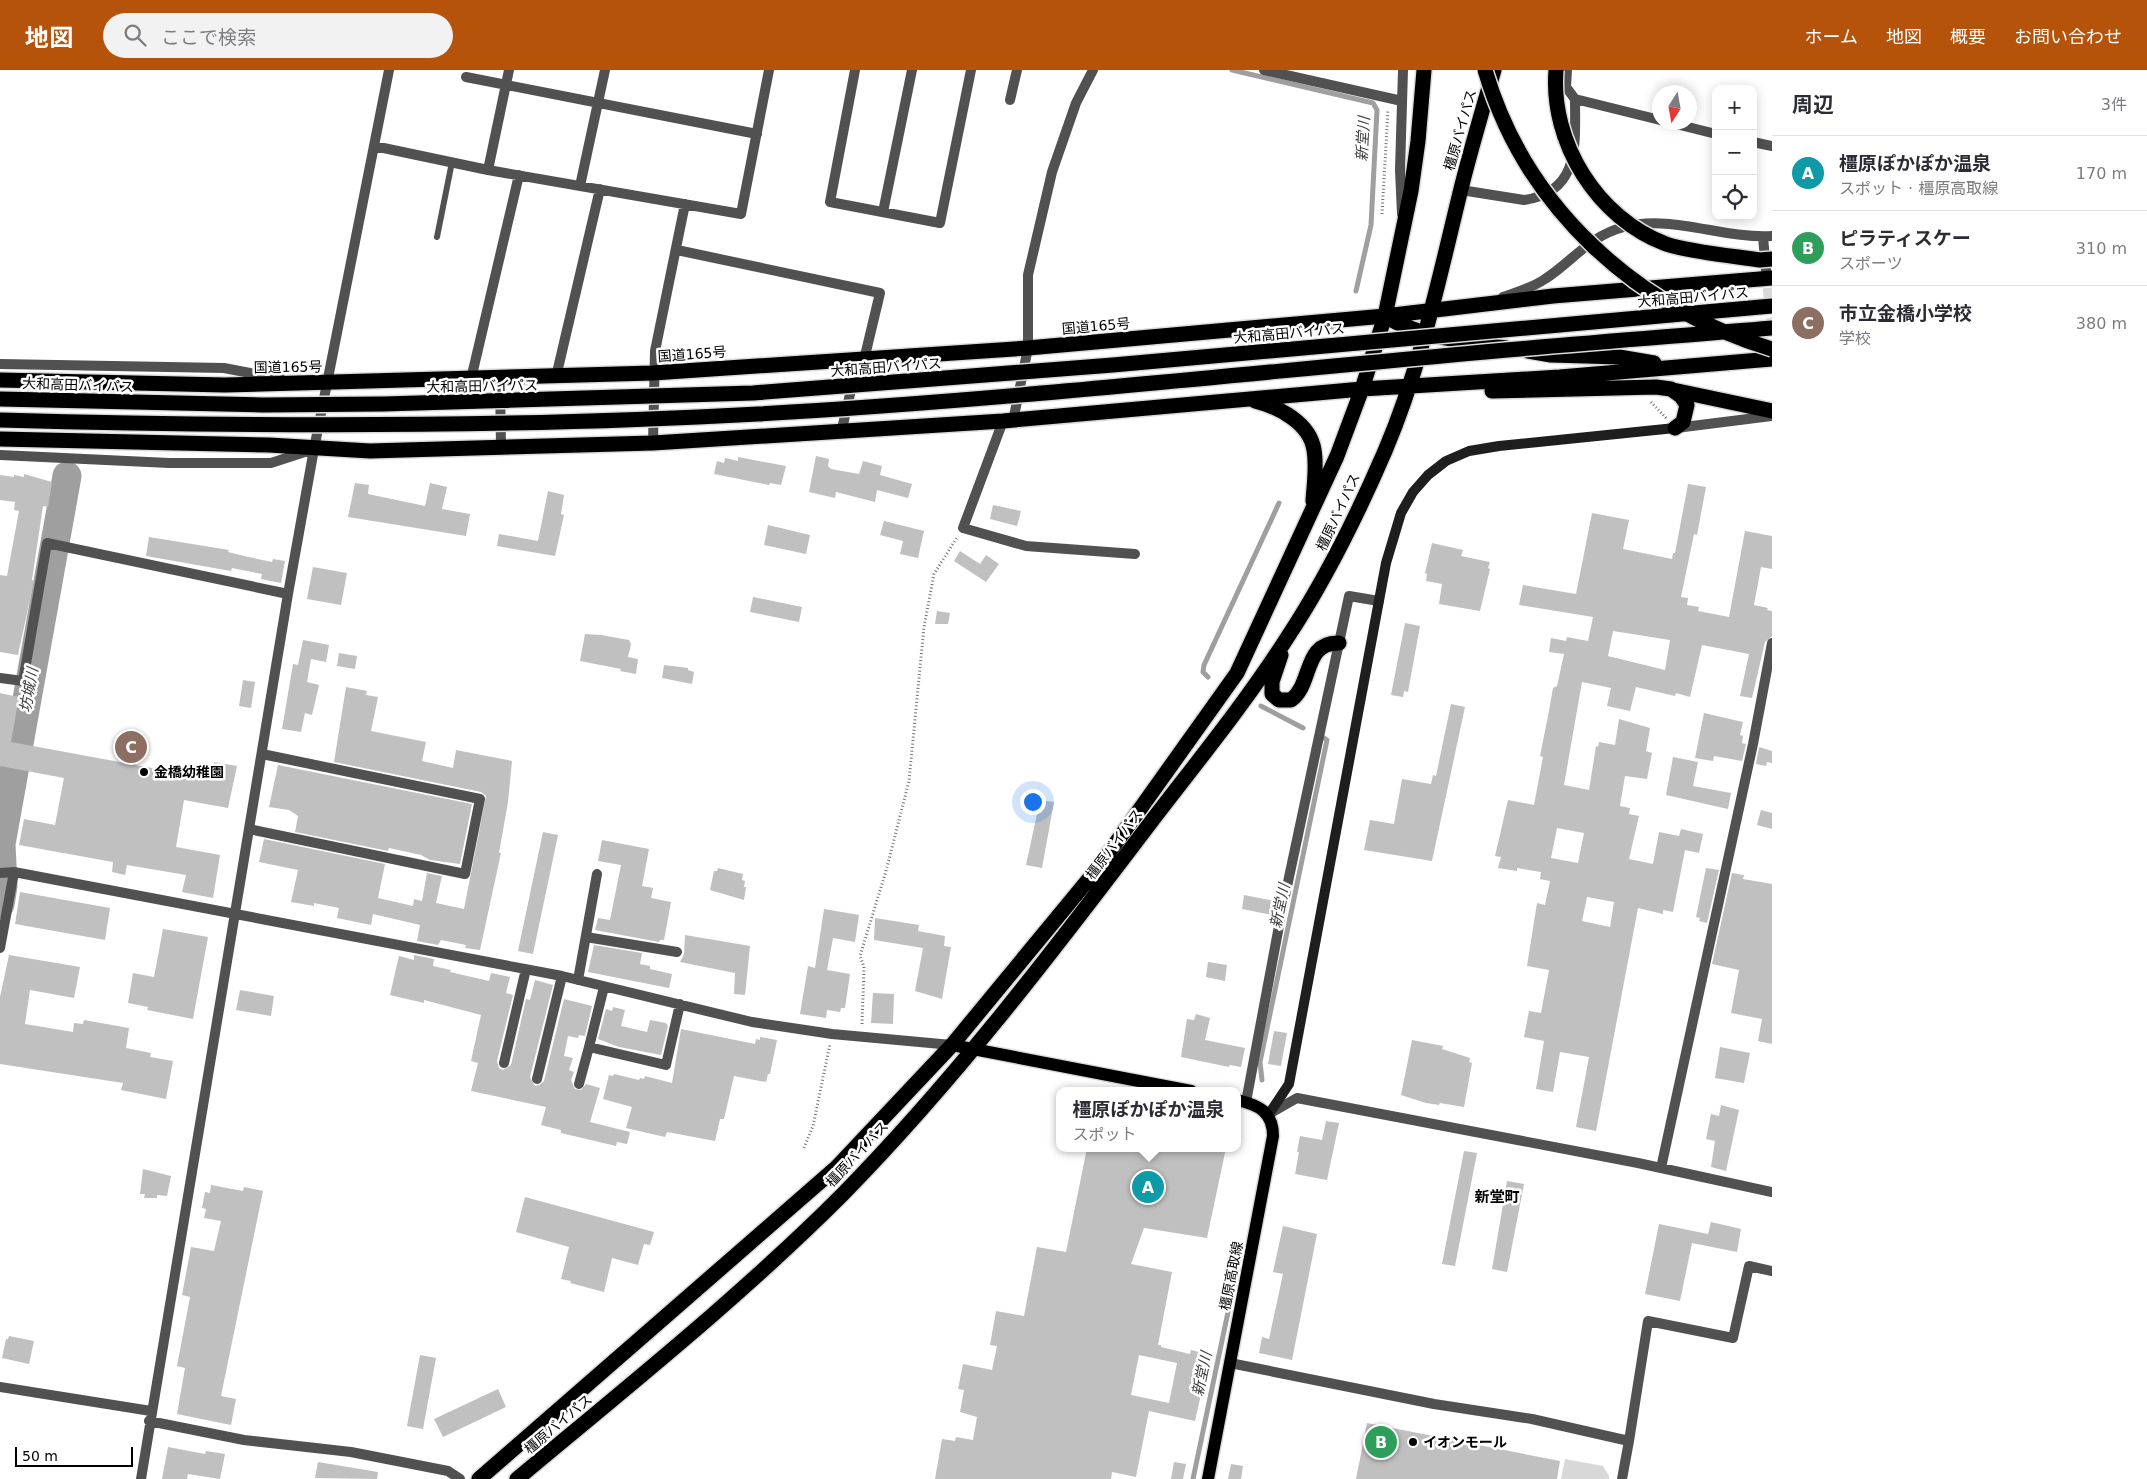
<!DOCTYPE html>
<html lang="ja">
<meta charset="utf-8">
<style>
:root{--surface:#fff;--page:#f2f2f3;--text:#2b2b33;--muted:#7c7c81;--line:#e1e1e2;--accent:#b45309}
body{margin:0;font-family:"DejaVu Sans","Noto Sans JP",sans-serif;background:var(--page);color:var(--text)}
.controls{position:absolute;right:15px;top:15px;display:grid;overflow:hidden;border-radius:10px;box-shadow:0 2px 12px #0003}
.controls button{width:45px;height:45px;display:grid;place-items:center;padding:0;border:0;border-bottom:1px solid var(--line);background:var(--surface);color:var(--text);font:25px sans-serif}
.compass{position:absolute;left:1652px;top:15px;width:45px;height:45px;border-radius:50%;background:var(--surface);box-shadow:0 2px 12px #0003;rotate:191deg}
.scale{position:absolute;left:15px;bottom:12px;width:118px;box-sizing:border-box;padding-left:5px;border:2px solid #000;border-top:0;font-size:14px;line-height:18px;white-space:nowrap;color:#000;-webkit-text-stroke:4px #fff;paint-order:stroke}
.you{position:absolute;left:1032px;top:731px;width:18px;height:18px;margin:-12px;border:4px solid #fff;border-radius:50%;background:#1a73e8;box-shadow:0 0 0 8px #1a73e833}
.badge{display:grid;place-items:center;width:32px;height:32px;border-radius:50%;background:var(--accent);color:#fff;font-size:16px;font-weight:700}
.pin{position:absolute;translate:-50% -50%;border:2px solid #fff;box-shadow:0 1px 5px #0006}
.popup{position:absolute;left:1056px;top:1017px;width:185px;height:65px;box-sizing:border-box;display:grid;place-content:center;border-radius:10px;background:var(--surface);filter:drop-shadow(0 1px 4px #0005);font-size:16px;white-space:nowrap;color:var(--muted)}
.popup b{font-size:19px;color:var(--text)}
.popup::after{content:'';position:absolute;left:50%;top:100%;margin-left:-10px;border:10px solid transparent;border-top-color:var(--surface)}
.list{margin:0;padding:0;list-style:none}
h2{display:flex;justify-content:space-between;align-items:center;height:65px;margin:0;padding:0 20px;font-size:21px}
h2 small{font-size:16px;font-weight:400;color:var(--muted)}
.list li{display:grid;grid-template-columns:32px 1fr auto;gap:15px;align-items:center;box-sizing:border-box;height:75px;padding:0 20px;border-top:1px solid var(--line)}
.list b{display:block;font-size:19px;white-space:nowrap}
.list p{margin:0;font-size:16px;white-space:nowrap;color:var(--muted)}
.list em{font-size:16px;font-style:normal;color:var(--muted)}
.icon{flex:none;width:28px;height:28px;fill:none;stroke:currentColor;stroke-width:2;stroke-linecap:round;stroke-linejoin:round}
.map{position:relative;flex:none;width:1772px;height:1409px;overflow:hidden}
header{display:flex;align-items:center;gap:30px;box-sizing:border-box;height:70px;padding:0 25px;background:var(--accent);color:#fff}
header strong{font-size:24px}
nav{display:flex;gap:28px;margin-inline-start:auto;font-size:18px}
.search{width:350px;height:45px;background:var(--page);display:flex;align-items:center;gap:12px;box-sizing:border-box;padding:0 18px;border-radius:28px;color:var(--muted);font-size:19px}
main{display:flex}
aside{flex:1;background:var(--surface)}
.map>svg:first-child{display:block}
.green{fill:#d8d8d8}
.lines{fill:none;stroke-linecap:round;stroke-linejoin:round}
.stream{stroke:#9f9f9f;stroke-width:5}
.river{stroke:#9f9f9f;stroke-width:29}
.building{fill:#c0c0c0;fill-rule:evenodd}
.street-tunnel{stroke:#d9d9d9;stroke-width:10;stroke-dasharray:10 5;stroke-linecap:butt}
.primary-casing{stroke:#dbdbdb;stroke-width:15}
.highway-casing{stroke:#dbdbdb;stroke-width:18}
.path{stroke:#737373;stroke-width:3;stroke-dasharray:1 2.5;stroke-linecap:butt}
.lane{stroke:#515151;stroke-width:6}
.street{stroke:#515151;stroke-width:10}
.secondary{stroke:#1e1e1e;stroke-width:10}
.primary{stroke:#000;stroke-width:12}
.highway{stroke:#000;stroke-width:15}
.highway-bridge-casing{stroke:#dbdbdb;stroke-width:18;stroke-linecap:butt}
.highway-bridge{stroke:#000;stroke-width:15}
.poi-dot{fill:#000;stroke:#fff;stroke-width:2}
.labels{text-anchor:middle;stroke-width:5;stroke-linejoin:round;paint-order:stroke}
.street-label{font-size:14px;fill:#000;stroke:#fff}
.poi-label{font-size:14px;font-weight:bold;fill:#000;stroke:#fff;text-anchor:start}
.water-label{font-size:15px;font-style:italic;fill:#404040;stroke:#fff}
.neighbourhood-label{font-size:15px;font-weight:bold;fill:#000;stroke:#fff}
</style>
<header>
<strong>地図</strong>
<div class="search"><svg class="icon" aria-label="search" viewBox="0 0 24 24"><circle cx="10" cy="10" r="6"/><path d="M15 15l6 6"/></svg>ここで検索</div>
<nav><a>ホーム</a><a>地図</a><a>概要</a><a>お問い合わせ</a></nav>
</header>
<main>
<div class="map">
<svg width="1772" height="1409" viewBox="0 0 1772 1409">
<rect width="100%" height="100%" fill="#fff"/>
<path class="green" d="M1565 1389 1603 1396 1609 1406V1409H1561Z"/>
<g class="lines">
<path class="stream" d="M1232 0 1373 33 1377 40 1371 155 1356 221
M1208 607 1203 602 1204 595 1279 433
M1261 636 1303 658
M1262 1010 1260 992 1327 670 1324 668
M1193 1409 1236 1204"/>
<path class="river" d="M0 834 3 816 1 774 67 406"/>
</g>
<path class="building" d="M816 386 829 389 828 396 831 399 859 404 863 391 882 396 880 405 912 414 908 428 877 420 875 432 836 422 835 428 809 422Z
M738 387 786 396 781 415 770 413 769 415 714 404 717 391 724 393 725 388 738 391Z
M24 404 52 412 48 437 43 436 32 510 34 511 18 585 0 582V505L7 506 19 441 14 440 15 432 0 430V405L14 407V405L24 407Z
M355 413 369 415 368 424 425 436 430 413 447 417 442 439 470 444 466 466 348 447Z
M1688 414 1706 417 1697 465 1694 464 1681 527 1688 528 1687 535 1699 537 1698 541 1729 547 1745 461 1772 466V499L1761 497 1754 535 1768 538 1767 540 1772 541V566L1765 572 1752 628 1740 626 1749 584 1702 575 1690 627 1676 623 1675 626 1636 617 1630 641 1607 636 1611 618 1582 612 1564 715 1589 720 1596 676 1598 677 1599 672 1615 675 1619 649 1650 658 1646 681 1652 683 1647 709 1625 706 1620 736 1630 738 1629 744 1639 746 1629 789 1653 794 1659 762 1679 766 1681 759 1703 764 1699 783 1685 780 1673 842 1663 840V844L1638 838 1596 1061 1576 1057 1589 987 1560 982 1553 1022 1536 1019 1544 971 1524 967 1529 941 1541 943 1549 900 1527 896 1537 833 1545 835 1550 811 1540 809 1541 802 1517 798V801L1498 798 1501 787 1495 786 1508 730 1534 735 1543 687 1540 686 1548 646 1553 618 1557 616 1564 584 1549 582 1551 568 1566 571 1567 567 1588 571 1593 547 1519 535 1523 515 1576 524 1592 443 1629 450 1623 479 1672 489 1673 483H1675ZM1613 561 1670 570 1665 600 1608 586ZM1557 758 1584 763 1578 793 1551 788ZM1587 827 1614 832 1610 857 1582 851Z
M548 421 564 425 561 444 564 445 555 486 497 476 499 464 538 471Z
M993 435 1021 441 1017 456 990 449Z
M884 451 924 461 918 488 900 484 903 471 880 465Z
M768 455 810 465 806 484 764 475Z
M149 467 229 480 228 482 244 486 272 492 273 489 285 491 281 513 261 509 262 504 232 498 231 501 146 486Z
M1432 473 1463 480 1461 486 1490 492 1488 498 1490 499 1480 541 1439 534 1442 514 1426 511 1427 504 1425 503Z
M960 481 980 494 986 485 999 494 986 512 954 491Z
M313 497 347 503 341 535 307 529Z
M753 527 802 537 799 552 750 542Z
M937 541 950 543 948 554H935Z
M1405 553 1420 556 1408 622 1404 621 1403 627 1391 625Z
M585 564 601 565 629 570 631 574 628 587 638 589 636 604 620 601 621 599 580 591Z
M303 570 329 575 326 592 311 589 307 612 319 615 312 645 305 643 301 662 282 659 293 594 298 595Z
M339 583 357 586 355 599 337 596Z
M664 595 688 598V600L694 602 692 614 662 608Z
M243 610 255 612 251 638 239 636Z
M346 617 367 621 366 625 378 627 371 661 426 672 422 691 453 698 456 680 512 691 508 732 499 783H501L480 880 465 878 466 875 441 870 438 875 417 871 420 855 373 844 371 855 337 848 339 838 314 833V836L291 832 298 800 259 792 264 769 385 794 378 828 413 836 414 829 422 831 427 803 442 806 436 833 464 839 486 726 481 722 334 692Z
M0 623 19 627 11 672 201 707 202 700 213 702 214 692 237 696 228 738 184 730 176 777 220 785 213 828 182 822 186 805 127 795 125 805 112 802 113 792 19 775 24 749 55 755 64 708 0 696Z
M1451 634 1465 637 1432 791 1364 780 1370 750 1394 754 1402 709 1431 714 1433 705 1436 706Z
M1704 643 1743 652 1740 665 1743 666 1742 673 1746 674 1742 691 1714 686 1713 691 1695 688Z
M1759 677 1772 681V693L1767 692 1766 696 1756 694Z
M1673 687 1698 692 1693 716 1731 723 1728 739 1666 725Z
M278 695 472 734 460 794 430 790 421 785 389 778 388 781 295 762 298 746 289 740 269 737Z
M1040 730 1054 732 1042 798 1026 795Z
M1761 740 1772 743V759L1757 755Z
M543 762 558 765 533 884 518 881Z
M602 770 649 779 642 816 653 818 651 828 671 832 664 870H660L659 872 595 860 598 848 610 850 621 795 598 791Z
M718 798 743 804 742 810 745 811 744 817H746L744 830 710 820 714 801H717Z
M1706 798 1719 800 1707 853 1699 851 1700 848 1696 847Z
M1732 803 1744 805 1743 809 1772 814V974L1758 971 1762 949 1731 943 1739 900 1712 894Z
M20 822 110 838 105 870 15 854Z
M1244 825 1275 831 1272 845 1242 839Z
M824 839 859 845 855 872 833 868 827 900 850 904 845 938H841L840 942 827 940 826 948 800 944 808 896 815 898Z
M875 848 919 855 918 861 945 866 944 876 951 877 942 929 915 921 923 878 874 870Z
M163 859 208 867 193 949 147 940 148 937 128 933 133 903 154 907Z
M685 865 750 876 745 925 734 924 735 903 680 892 684 884Z
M594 875 642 883 640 894 650 896V899L672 904 669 918 588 902Z
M9 885 80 897 74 928 30 920 25 954 73 962 74 953 83 954 84 950 129 958 126 978 151 983 150 987 173 991 166 1029 121 1020 123 1013 0 994V927Z
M414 885 434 889 433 896 451 900 450 902 489 911 491 903 510 907 506 923 513 925 497 991 499 998 503 1000 511 995 526 929 530 930 535 910 553 915 530 1007 535 1016 539 1015 544 1011 564 929 592 936 585 966 579 965 578 968 568 966 564 986 573 988 569 1000 574 1002 571 1010 575 1019 581 1020 586 1014 600 1018 590 1052 630 1062 627 1074 617 1072 616 1076 561 1063V1060L541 1055 546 1037 471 1021 478 993 471 991 481 945 424 930V933L390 925 399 886 414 890Z
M1208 892 1227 895 1225 911 1206 907Z
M240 920 274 926 271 946 236 940Z
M873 923 894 924 893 954 871 953Z
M613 937 625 940 621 956 647 962 650 950 666 953 668 956 661 985 619 977 598 969 606 939 612 941Z
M1196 944 1210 948 1205 970 1245 978 1241 997 1230 995 1229 997 1181 987 1187 949 1194 950Z
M681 959 755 974 756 969 760 970V967L777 970 770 1004H768L766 1012 734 1006 724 1049H720L715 1071 667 1062 665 1067 626 1058 632 1037 603 1029 609 1005 613 1006 614 1004 639 1010 640 1008 644 1009 645 1006 672 1013Z
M1274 961 1287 963 1281 996 1268 994Z
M1412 970 1443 976 1442 979 1470 988 1469 992 1472 993 1464 1037 1440 1033 1439 1035 1426 1033 1401 1025Z
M1720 977 1750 983 1744 1013 1715 1008Z
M1721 1035 1739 1040 1726 1101 1711 1097 1715 1071 1706 1069 1711 1044 1719 1046Z
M1326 1051 1339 1053 1327 1110 1295 1104 1299 1082H1297L1300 1066 1322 1070Z
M1087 1078H1226L1207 1168 1144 1158 1131 1194 1172 1202 1158 1275H1161V1277L1190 1284 1191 1280 1206 1284 1205 1288 1209 1289 1195 1351 1149 1341 1136 1407 1112 1402 1111 1409H935L942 1369 955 1371 956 1367 973 1370 977 1347 960 1342 964 1320 958 1319 963 1294 992 1300 997 1276 990 1275 996 1241 1024 1246 1037 1177 1066 1182ZM1139 1285 1177 1293 1169 1333 1131 1325Z
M1464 1081 1477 1083 1455 1196 1442 1194Z
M143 1099 171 1106 167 1126 157 1125V1128H144L145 1124H140Z
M1507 1111 1524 1114 1507 1202 1492 1199Z
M211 1115 243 1121 244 1117 263 1121 221 1326 236 1329 231 1355 177 1344 185 1298 177 1296 190 1227 182 1225 191 1177 214 1181 221 1151 204 1148 206 1139 202 1138 205 1122 210 1123Z
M525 1127 654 1162 650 1175 644 1174 638 1195 612 1188 604 1222 570 1213 571 1211 561 1209 569 1177 516 1162Z
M1711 1152 1741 1159 1737 1182 1692 1173 1680 1231 1645 1224 1659 1154 1708 1164Z
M1283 1156 1317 1164 1292 1290 1259 1283 1262 1267 1269 1269 1283 1204 1273 1202Z
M9 1266 34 1271 29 1294 2 1288 6 1269H8Z
M420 1285 436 1288 423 1359 407 1356Z
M498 1319 506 1337 443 1367 434 1349Z
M1367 1353 1560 1391 1557 1409H1356Z
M168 1377 205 1384 206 1381 225 1384 220 1409 188 1404 187 1409H162Z
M318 1392 378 1402 377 1409 315 1408Z
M1174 1392 1186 1394 1183 1409H1171Z
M1231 1394 1243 1396 1241 1409H1228Z"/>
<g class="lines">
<path class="street-tunnel" d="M1766 203 1772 256"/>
<g class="primary-casing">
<path id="primary" d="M952 975 1191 1021
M1208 1409 1273 1066C1273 1042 1259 1035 1237 1030"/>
</g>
<g class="highway-casing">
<path id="highway" d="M1385 246C1421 268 1464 271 1506 278
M1528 281 1551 285 1619 287 1654 293
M0 310 225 315 653 303 1028 278 1385 246 1553 226 1772 208
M1673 320 1772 341
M1492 321 1656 317 1671 319 1681 326 1687 335 1683 352 1675 358
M1255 331C1279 337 1310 353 1314 380 1317 397 1314 414 1313 431
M0 369 269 375 370 381 653 373 1003 351 1362 319 1560 307 1772 289
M1281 585 1272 612V624L1279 630H1291C1313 614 1303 572 1339 573
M479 1409 837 1097 952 975 1098 798 1237 603 1337 386 1362 319 1385 246 1411 121 1418 71 1424 0
M517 1409C627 1317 740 1227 842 1125 955 1010 1054 880 1151 752 1197 692 1246 632 1287 568 1326 509 1357 446 1385 381 1420 299 1438 213 1459 127 1469 85 1482 42 1494 0"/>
</g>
<path class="path" d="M1382 144 1388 40
M1651 332 1666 348
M862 954 864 897 860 886 886 801 909 711 924 557 934 504 958 466
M804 1078 813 1056 830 974"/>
<path class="lane" d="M437 167 452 92"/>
<path class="street" d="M855 0 830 132 940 153 971 0
M1264 0 1402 31
M1567 0 1566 17 1575 29 1660 50
M466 7 757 64
M1010 30 1017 0
M1668 52 1716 64
M1753 72 1772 76
M374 76 488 100 741 144 769 0
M488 100 509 0
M580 116 605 0
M1461 120 1524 130C1581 122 1575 73 1575 29
M883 142 912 0
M1402 144 1400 100 1403 0
M1763 167 1766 200
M677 180 880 223 864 290
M1503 227C1517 222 1532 218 1545 209 1573 191 1589 166 1624 157 1671 144 1723 169 1772 166
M0 294 224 298 281 309
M556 307 600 119
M471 309 519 105
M500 309 501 377
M1003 351 963 458 1026 476 1135 484
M1013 351 1028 278V205L1052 102 1076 33 1093 0
M1676 358 1772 346
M841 363 858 290
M653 373 655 281 685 134
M0 385 169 393H271L311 380
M0 608 23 611 47 473 288 524
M249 759 465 804 480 729 262 684
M0 803 14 802 562 906 752 952 832 964 952 975
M586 867 677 882
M0 878 14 802
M578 910 597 804
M604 917 589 977 666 995 680 934
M504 993 526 899
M537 1009 562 906
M579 1014 589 977
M1246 1032 1282 840 1349 526 1379 531
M1269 1044 1297 1028 1638 1093 1772 1122
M1661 1098 1753 674 1772 573
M1230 1293 1434 1334 1532 1349 1629 1371 1648 1251 1733 1268 1749 1196 1772 1201
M0 1317 151 1341
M149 1351 244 1370 351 1382 448 1401 460 1409
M141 1409 288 524 314 379 389 0
M1622 1409 1629 1371"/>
<path class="secondary" d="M1269 1044 1289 1014 1386 493 1401 443 1413 422 1428 405 1446 391 1469 381 1499 376 1675 358"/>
<use href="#primary" class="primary"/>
<use href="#highway" class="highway"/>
<g class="highway-bridge-casing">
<path id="highway-bridge" d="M1485 0C1525 137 1636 238 1772 279
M1556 0C1550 72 1597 148 1666 174 1690 182 1733 186 1760 190L1772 189
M0 329 263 335 384 334 753 323 1113 295 1772 236
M0 350C253 357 506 358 758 344 990 331 1221 306 1452 285 1558 275 1665 267 1772 258"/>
</g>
<use href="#highway-bridge" class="highway-bridge"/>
</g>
<g class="poi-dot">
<circle cx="144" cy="702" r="5"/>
<circle cx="1413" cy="1372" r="5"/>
</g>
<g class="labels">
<g class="street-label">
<text transform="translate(1460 60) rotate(-74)" y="5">橿原バイパス</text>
<text transform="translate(1693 227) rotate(-5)" y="5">大和高田バイパス</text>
<text transform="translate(1096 256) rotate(-5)" y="5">国道165号</text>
<text transform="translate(1289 263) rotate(-5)" y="5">大和高田バイパス</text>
<text transform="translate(692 284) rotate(-4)" y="5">国道165号</text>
<text transform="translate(288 297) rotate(-1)" y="5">国道165号</text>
<text transform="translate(886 297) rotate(-4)" y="5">大和高田バイパス</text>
<text transform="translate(78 315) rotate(2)" y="5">大和高田バイパス</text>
<text transform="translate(482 316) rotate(-1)" y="5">大和高田バイパス</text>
<text transform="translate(1338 442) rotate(-65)" y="5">橿原バイパス</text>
<text transform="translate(1114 774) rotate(-53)" y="5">橿原バイパス</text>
<text transform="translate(857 1084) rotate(-47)" y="5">橿原バイパス</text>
<text transform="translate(1231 1206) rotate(-79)" y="5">橿原高取線</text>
<text transform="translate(558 1354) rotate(-40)" y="5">橿原バイパス</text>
</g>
<g class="poi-label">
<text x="154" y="707">金橋幼稚園</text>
<text x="1423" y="1377">イオンモール</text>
</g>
<g class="water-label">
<text transform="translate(1363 69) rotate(-87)" y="5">新堂川</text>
<text transform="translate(29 620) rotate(-80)" y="5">坊城川</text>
<text transform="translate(1280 836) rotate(-78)" y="5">新堂川</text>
<text transform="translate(1202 1304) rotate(-78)" y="5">新堂川</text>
</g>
<g class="neighbourhood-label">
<text x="1497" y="1132">新堂町</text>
</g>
</g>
</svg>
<div class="controls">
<button>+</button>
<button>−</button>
<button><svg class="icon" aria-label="locate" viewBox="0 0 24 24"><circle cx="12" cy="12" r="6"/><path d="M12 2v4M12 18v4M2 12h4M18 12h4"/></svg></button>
</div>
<svg class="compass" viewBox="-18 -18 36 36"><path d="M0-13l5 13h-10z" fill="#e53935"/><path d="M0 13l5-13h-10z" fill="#7c7c81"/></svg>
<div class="scale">50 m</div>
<div class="you"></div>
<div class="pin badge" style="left:1148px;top:1117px;background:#0f9aa8">A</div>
<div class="popup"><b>橿原ぽかぽか温泉</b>スポット</div>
<div class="pin badge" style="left:1381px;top:1372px;background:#2e9e5b">B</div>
<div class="pin badge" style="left:131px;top:677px;background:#8d6e63">C</div>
</div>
<aside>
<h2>周辺<small>3件</small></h2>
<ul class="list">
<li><span class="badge" style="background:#0f9aa8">A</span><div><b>橿原ぽかぽか温泉</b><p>スポット · 橿原高取線</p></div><em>170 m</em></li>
<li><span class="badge" style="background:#2e9e5b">B</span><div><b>ピラティスケー</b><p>スポーツ</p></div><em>310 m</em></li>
<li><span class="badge" style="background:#8d6e63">C</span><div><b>市立金橋小学校</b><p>学校</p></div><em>380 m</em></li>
</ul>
</aside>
</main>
